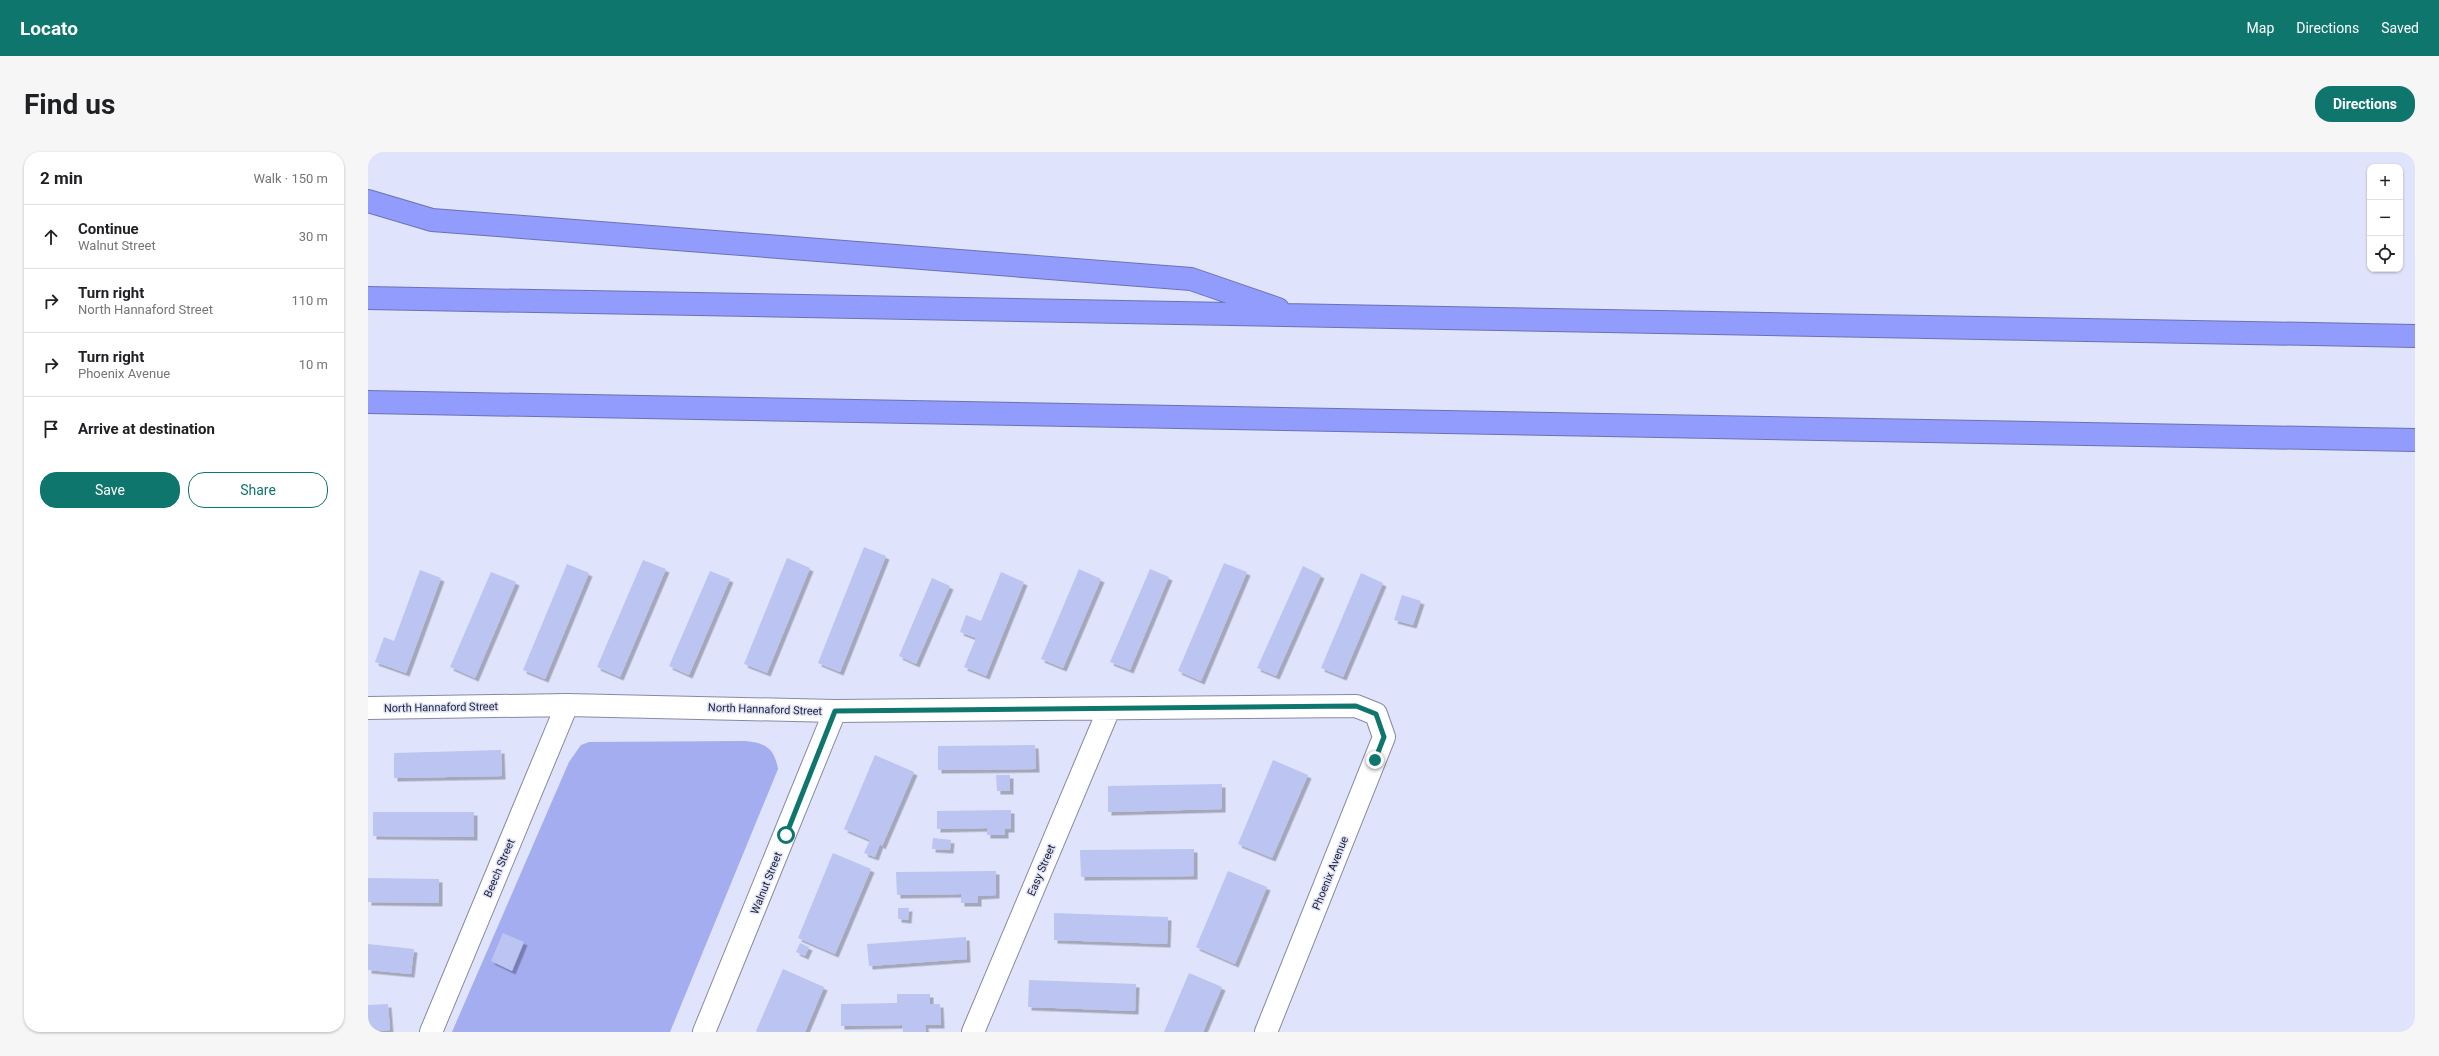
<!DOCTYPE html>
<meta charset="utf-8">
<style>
:root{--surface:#fff;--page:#f6f6f6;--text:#202124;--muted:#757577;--line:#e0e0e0;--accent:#0f766e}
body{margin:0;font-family:Roboto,sans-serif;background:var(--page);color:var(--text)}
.controls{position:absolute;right:12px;top:12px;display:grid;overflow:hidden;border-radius:8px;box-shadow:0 1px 3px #0004}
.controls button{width:36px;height:36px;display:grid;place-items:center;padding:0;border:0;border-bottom:1px solid var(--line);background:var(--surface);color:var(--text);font:20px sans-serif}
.stop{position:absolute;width:12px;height:12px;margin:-9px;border:3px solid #0f766e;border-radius:50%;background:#fff}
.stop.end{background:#0f766e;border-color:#fff;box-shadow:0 1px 4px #0008}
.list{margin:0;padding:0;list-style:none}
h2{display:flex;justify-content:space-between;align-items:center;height:52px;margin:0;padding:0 16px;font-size:17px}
h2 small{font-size:13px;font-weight:400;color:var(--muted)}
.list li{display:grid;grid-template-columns:26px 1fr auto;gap:12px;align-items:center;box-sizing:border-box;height:64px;padding:0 16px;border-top:1px solid var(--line)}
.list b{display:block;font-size:15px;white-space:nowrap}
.list p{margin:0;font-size:13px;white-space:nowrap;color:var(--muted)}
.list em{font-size:13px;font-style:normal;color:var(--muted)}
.actions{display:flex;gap:8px;padding:12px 16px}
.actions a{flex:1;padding:9px 0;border:1px solid var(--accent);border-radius:16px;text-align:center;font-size:14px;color:var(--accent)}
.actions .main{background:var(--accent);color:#fff}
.icon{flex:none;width:22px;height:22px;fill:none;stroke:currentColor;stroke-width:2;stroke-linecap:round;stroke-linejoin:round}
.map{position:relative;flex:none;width:2047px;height:880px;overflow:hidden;border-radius:16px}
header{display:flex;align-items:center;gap:24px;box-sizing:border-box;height:56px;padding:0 20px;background:var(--accent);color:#fff}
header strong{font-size:19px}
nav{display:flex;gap:22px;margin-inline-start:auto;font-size:14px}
.intro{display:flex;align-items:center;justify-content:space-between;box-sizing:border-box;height:96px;padding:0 24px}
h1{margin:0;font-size:28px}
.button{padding:10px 18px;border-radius:16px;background:var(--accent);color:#fff;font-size:14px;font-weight:700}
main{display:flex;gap:24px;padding:0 24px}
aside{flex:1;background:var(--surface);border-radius:16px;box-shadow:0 1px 3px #0004}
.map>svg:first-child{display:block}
.green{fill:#a3adef}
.building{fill:#bcc4f1;filter:url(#shadow)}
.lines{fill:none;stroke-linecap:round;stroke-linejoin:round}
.minor-casing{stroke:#868aa1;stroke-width:24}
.highway-casing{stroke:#6a72b4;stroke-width:24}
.minor{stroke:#fff;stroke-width:22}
.highway{stroke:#919cfc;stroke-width:22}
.route{stroke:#0f766e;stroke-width:5}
.labels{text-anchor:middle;stroke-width:3;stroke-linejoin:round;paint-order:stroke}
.street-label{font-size:11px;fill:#22242d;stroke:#dfe3fc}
</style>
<header>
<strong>Locato</strong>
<nav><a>Map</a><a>Directions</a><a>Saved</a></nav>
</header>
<div class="intro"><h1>Find us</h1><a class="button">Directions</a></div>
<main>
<aside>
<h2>2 min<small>Walk · 150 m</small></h2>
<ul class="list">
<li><svg class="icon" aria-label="ahead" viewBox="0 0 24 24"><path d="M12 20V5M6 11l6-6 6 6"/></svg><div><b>Continue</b><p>Walnut Street</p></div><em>30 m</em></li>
<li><svg class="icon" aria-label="right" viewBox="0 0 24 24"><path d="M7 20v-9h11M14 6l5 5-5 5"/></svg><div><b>Turn right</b><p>North Hannaford Street</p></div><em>110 m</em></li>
<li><svg class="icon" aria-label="right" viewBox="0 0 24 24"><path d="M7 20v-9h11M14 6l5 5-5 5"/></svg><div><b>Turn right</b><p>Phoenix Avenue</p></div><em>10 m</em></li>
<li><svg class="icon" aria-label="arrive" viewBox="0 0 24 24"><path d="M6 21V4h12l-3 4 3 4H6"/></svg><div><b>Arrive at destination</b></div></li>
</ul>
<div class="actions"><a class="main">Save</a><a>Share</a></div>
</aside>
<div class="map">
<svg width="2047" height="880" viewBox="0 0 2047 880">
<defs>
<filter id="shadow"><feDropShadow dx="3.5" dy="3.5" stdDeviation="0" flood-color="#0004"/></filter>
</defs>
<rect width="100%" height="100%" fill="#dfe3fc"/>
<path class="green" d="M377 589C398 591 406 596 410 617L302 880H84L201 610 213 593 221 590Z"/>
<path class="building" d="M496 395 518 404 472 520 450 511Z
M419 406 442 416 399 521 376 512Z
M275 408 298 417 252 525 229 515Z
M856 411 879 420 833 529 810 519Z
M199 412 221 421 177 527 155 518Z
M935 414 953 423 908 524 889 516Z
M711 417 733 427 695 516 673 507Z
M782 417 801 425 762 518 742 510Z
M52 418 73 426 38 521 7 510 16 485 26 489Z
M342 419 362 427 321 523 301 514Z
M123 420 148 430 107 526 82 515Z
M633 420 656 430 618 524 596 515 608 486 592 480 598 463 613 469Z
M993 421 1015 431 975 525 953 516Z
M564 426 582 434 548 512 531 504Z
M1034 443 1053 449 1045 473 1026 468Z
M667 593 668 617 570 618V594Z
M133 598 134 624 26 626V601Z
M507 603 546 620 514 694 512 692 507 705 496 701 502 688 476 677Z
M905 608 940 623 904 706 870 692Z
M628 623H642V639H629Z
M854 632V657L740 660V634Z
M643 658V677H637V683H619V676L569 677V659Z
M5 660H106V685L5 684Z
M565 686 583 688 582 698 564 697Z
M826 697V724L713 725 712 698Z
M465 701 503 717 467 802 430 786Z
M628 719V743L610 744V751H593V742L529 743 528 720Z
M860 719 899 735 867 812 828 795Z
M0 726 71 727V751L0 750Z
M530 756H541L540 768 530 767Z
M686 761 800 765 799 792 686 788Z
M135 781 156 790 144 819 123 809Z
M598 785 599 807 501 814 499 792Z
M432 791 441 795 437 804 428 800Z
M0 792 46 797 43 822 0 818Z
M415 817 456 835 437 880H390L388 879Z
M821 821 854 835 835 880H796Z
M661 828 768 832 767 859 660 855Z
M529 842H562V852H572L573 873H557L558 880H535L534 873 473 874V852L529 851Z
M20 852 22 878 0 879V853Z"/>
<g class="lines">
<g class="minor-casing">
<path id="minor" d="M0 556 199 553 467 559 988 554 1008 562 1016 585 898 880
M63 880 199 553
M336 880 467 559
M605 880 741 557"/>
</g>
<g class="highway-casing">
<path id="highway" d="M0 49 64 68 823 127 910 157
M0 146 2047 184
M0 250 2047 288"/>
</g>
<use href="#minor" class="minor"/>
<use href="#highway" class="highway"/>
</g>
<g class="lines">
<path class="route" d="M418 683 467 559 988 554 1008 562 1016 585 1007 608"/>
</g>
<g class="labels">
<g class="street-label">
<text transform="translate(73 555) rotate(-1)" y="4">North Hannaford Street</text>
<text transform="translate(397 557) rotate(2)" y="4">North Hannaford Street</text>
<text transform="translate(131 716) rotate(-67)" y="4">Beech Street</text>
<text transform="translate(673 718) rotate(-67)" y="4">Easy Street</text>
<text transform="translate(962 721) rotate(-68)" y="4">Phoenix Avenue</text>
<text transform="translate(398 731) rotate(-68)" y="4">Walnut Street</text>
</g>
</g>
</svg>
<div class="controls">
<button>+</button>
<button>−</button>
<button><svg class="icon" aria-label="locate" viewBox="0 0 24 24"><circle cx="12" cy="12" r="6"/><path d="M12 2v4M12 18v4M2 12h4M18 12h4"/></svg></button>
</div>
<div class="stop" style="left:418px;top:683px"></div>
<div class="stop end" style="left:1007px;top:608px"></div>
</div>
</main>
